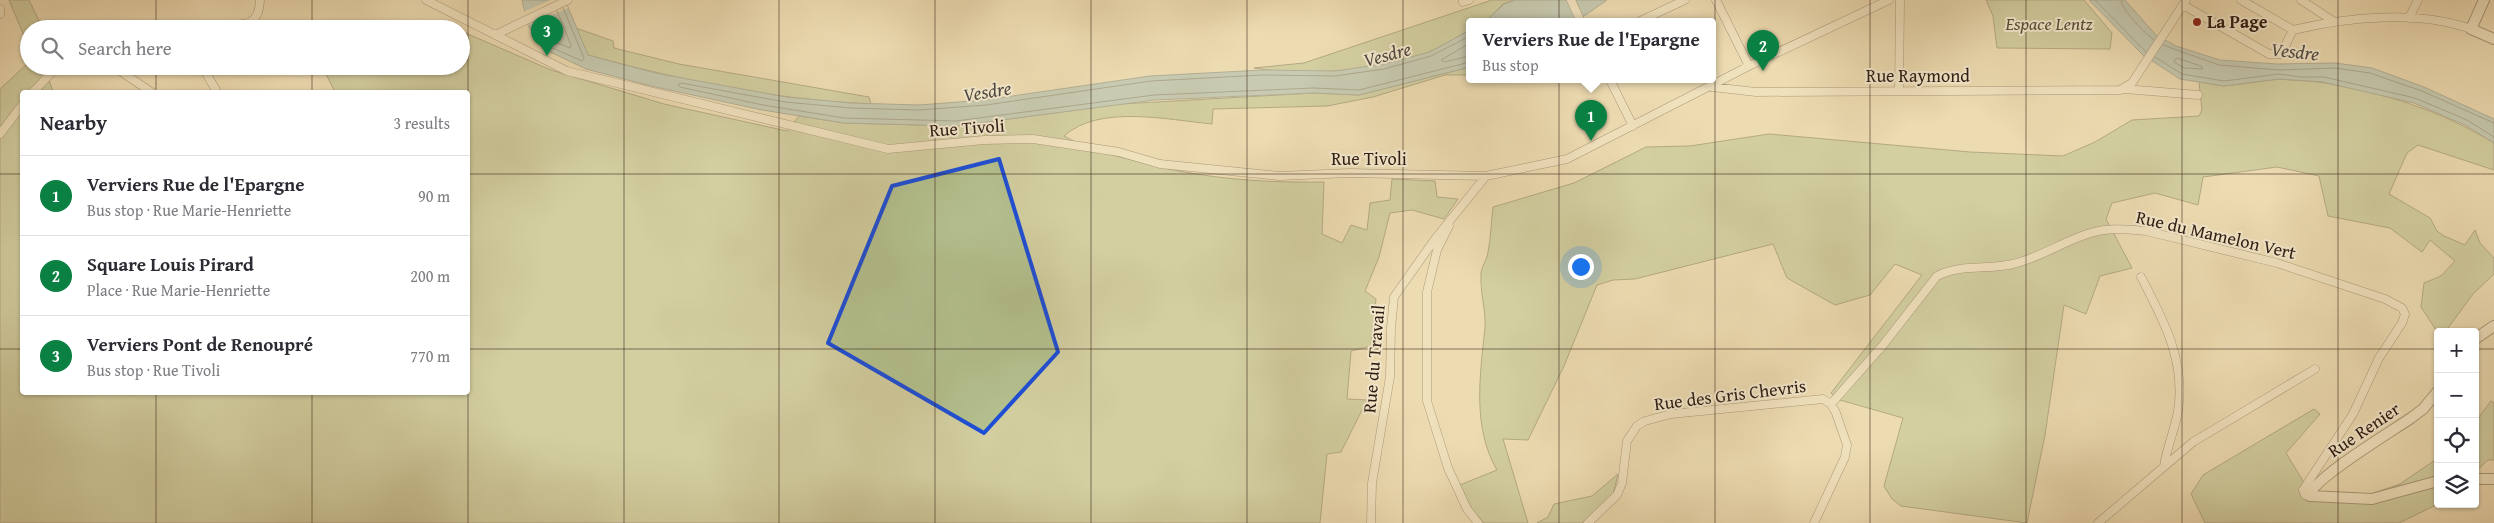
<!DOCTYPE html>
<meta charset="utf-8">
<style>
:root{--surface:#fff;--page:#f7f7f7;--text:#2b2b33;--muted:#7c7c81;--line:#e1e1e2;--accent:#0b8043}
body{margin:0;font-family:"Gentium Book Plus",serif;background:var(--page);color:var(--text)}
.controls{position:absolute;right:15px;bottom:15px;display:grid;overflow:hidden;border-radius:5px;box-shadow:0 1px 4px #0004}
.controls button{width:45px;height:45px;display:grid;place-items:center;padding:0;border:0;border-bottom:1px solid var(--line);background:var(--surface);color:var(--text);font:25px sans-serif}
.you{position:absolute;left:1580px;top:266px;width:18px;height:18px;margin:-12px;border:4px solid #fff;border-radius:50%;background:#1a73e8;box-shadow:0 0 0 8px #1a73e833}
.badge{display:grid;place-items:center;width:32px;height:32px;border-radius:50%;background:var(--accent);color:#fff;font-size:16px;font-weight:700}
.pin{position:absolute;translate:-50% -41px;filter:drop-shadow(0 1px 2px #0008)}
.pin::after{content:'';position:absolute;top:26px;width:18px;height:15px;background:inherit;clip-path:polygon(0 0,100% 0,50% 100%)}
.popup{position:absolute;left:1466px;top:18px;width:250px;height:65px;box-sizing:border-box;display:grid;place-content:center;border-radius:5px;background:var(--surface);filter:drop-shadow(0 1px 4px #0005);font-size:16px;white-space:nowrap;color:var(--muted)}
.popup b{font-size:19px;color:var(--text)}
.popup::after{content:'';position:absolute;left:50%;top:100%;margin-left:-10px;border:10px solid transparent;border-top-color:var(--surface)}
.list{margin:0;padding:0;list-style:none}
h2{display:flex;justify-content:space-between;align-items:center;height:65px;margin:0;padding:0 20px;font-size:21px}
h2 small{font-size:16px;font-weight:400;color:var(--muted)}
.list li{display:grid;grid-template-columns:32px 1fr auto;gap:15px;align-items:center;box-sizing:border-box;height:80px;padding:0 20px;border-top:1px solid var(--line)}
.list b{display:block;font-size:19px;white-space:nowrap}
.list p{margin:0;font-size:16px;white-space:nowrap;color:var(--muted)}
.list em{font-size:16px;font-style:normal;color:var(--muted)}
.icon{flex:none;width:28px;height:28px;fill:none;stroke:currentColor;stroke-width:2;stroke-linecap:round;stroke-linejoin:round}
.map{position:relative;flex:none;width:2494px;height:523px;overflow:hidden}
.search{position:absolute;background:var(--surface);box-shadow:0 1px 4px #0004;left:20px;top:20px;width:450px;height:55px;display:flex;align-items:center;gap:12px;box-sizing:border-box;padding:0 18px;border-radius:28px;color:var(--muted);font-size:19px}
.panel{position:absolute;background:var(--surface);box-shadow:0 1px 4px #0004;left:20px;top:90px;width:450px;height:305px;border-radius:5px}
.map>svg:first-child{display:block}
.green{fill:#b4c18f;stroke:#716e50}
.water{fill:#9bb9b4;stroke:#6f7a73}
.pier{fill:#eddbb1}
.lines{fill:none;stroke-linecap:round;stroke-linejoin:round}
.shore{stroke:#646a63;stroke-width:1}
.minor-casing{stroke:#5e4b3a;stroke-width:9}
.tertiary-casing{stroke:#5e4b3a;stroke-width:12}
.minor{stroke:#f3e8cc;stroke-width:8}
.tertiary{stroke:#f3e8cc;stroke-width:10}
.marked{fill:none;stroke:#1d4ed8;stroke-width:4;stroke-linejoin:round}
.grid{fill:none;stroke:#2e1b12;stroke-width:1;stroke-opacity:0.55}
.poi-dot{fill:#8f2418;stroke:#f3e8cc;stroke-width:2}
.labels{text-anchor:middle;stroke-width:4;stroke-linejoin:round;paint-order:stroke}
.poi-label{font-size:18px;font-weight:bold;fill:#2e1b12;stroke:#f3e8cc;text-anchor:start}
.park-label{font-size:18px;font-style:italic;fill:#564d38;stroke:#f3e8cc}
.street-label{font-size:18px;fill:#2e1b12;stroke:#f3e8cc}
.water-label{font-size:19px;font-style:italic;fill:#4f4a43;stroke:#f3e8cc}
</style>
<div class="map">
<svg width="2494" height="523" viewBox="0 0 2494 523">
<rect width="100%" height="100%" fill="#eddbb1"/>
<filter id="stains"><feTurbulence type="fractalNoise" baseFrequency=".004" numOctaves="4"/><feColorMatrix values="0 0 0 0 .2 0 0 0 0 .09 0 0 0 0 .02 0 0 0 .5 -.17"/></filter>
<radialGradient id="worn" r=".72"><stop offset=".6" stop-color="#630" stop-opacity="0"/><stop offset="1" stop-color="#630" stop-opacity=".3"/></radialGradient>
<path class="green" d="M9 0H29L43 29H29V59L27 43Z
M1492 0H1515L1503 4 1485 22H1470V30C1456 37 1443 46 1429 52 1378 71 1308 77 1254 68L1304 63Z
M1986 0H2084L2112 33 2110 49 1997 48 1993 16Z
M576 28 613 41 614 48 622 50 679 64 869 97 871 104C776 100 679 80 588 55Z
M461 31 551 70 664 104 787 131 799 116 844 123 956 126 1121 104 1314 93 1359 95 1470 67V75H1445L1373 97 1327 106 1213 109 1212 124C1169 120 1099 104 1064 136 1085 148 1108 154 1132 160 1197 178 1257 183 1324 182L1322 234 1342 243 1351 225 1367 230 1370 203 1390 200 1392 179 1435 181 1437 197 1458 199 1444 219 1412 210 1390 213 1379 257 1365 291 1376 299 1371 346 1351 351 1347 399 1367 400 1341 452 1327 454 1320 523H0V89L29 62V66H52L48 77 53 92H22V392H468V92H335L322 66H461Z
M2279 79C2295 81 2310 80 2325 83 2385 93 2442 111 2494 143V170L2418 145 2407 153 2389 194 2430 218 2437 231 2444 236 2465 245 2475 230 2480 243 2494 258V274L2473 294 2445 332 2438 333 2421 307 2424 283 2441 276 2455 261 2430 240 2422 252 2390 228 2328 216 2319 176 2277 167 2203 177 2198 205 2155 193 2112 203 2106 219 2132 268 2100 276 2086 314 2064 305 2045 435 2027 523 1901 506 1892 499 1884 486 1903 418 1840 400 1831 393 1922 275 1895 264 1870 295 1835 305 1787 278 1773 244 1635 279 1613 280 1597 285 1564 366 1528 440 1503 439 1528 523H1484L1472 510 1460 485 1497 470C1472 427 1480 375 1485 328 1486 310 1480 292 1481 274 1481 267 1487 260 1488 252 1491 238 1491 222 1493 207L1574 183 1646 147 1690 146 1769 134 1970 152 2063 156 2095 142 2132 120 2199 116 2202 110 2199 82 2224 86Z
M2491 401 2494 403V460H2488L2475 472V422Z
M2314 409 2320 414 2286 453 2309 491 2371 494 2400 484 2438 458V504L2399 523H2205L2191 494 2203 475Z
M1618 474 1613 495 1582 523H1537L1548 517 1554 504 1592 496Z"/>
<path class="water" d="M522 0H565L588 55 655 73 786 97 851 103 919 105 985 100 1150 76 1263 70 1335 71 1384 64 1430 52 1470 30V67L1359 95 1314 93 1154 100 956 126 844 123 762 110 651 86 586 69 542 48 528 25Z
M1515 0H1607L1584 16 1566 22H1485L1504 4Z
M2089 0H2125L2156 35 2176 46 2220 60 2277 64 2335 63 2372 68 2424 87 2494 119V143L2465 125 2414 103 2323 82 2279 79 2224 86 2180 79 2143 55Z"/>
<path class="pier" d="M550 0H565L568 8 528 25 523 12Z"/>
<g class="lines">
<path class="shore" d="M2095 0 2146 52
M2121 0C2122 11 2145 33 2154 40
M538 20 550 40 570 48 571 45 557 11
M533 23 546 45 582 61 584 58 563 8
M1470 36 1431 56 1384 69 1335 76 1263 75 1151 81 986 105 919 110 851 108 785 102 681 83 678 85 680 87 763 105 844 118 956 121 1154 95 1313 88 1359 90 1470 62
M1470 43 1441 60 1444 62 1470 56
M2163 45 2219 65 2279 70 2335 68 2370 73 2422 91 2494 123
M2155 57 2182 74 2224 81 2279 74 2301 77H2324L2415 98 2467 120 2494 137
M2177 58 2201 66 2203 69 2184 68 2174 62Z"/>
<g class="minor-casing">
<path id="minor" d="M426 0 567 71 888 149 984 140 1033 139 1119 152 1160 164 1279 176 1350 173 1486 176 1567 159 1749 66 1889 0
M1463 0V2L1469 0
M1571 0 1581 22
M1716 0 1749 66
M2241 0 2293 30C2348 17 2417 10 2471 29
M2301 0 2333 21
M2183 5 2269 54H2281L2293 30
M0 9V14
M2409 18 2418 0
M1638 22 1685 0
M202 29C225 17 259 39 260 0
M495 35 568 0
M113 66 151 92
M202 66 217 92
M1610 80 1633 126
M1712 87 1756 92 2120 90 2132 83 2186 0
M2125 89 2198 95
M1899 91 1900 0
M33 92 58 66
M0 134 22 105
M1449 226 1437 250 1427 292V401L1448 468 1467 509 1478 523
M2141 277C2163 319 2186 361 2178 411 2175 429 2167 447 2164 466
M1831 404 1883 345 1937 276C1960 264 1988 270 2013 264 2044 257 2072 235 2104 230 2118 228 2132 230 2146 231L2277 263 2385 299 2402 308 2405 314 2402 323 2379 358 2353 414 2303 490 2305 495 2310 496
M1371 523 1372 483 1390 377 1391 328 1394 297 1435 239 1486 176
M1588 523 1617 495 1622 483 1627 441 1637 426 1645 421 1671 414 1823 399 1831 404 1836 413 1847 445 1845 457 1814 523
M2098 523 2193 442 2315 369"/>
</g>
<g class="tertiary-casing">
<path id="tertiary" d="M2484 0 2471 29 2494 39
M2475 339 2494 326
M2438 391 2423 409 2411 418C2394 430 2310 480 2310 496L2372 499 2438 481
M2475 479H2494"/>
</g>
<use href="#minor" class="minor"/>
<use href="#tertiary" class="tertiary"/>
</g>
<path d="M0 0H2494V523H0ZM999 159 1058 352 984 433 828 343 892 186Z" fill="#eddbb1" fill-opacity=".55" fill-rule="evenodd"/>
<path class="marked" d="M999 159 1058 352 984 433 828 343 892 186Z"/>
<path class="grid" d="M156 0V29M312 0V29M468 0V523M624 0V523M779 0V523M935 0V523M1091 0V523M1247 0V523M1403 0V523M1559 0V523M1715 0V523M1870 0V523M2026 0V523M2182 0V523M2338 0V523M156 66V92M312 66V92M0 174H22M468 174H2494M0 349H22M468 349H2438M2475 349H2494M156 392V523M312 392V523"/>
<circle class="poi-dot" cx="2197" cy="22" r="5"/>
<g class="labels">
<g class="poi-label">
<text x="2207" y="28">La Page</text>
</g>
<g class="park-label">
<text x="2049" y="30">Espace Lentz</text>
</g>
<g class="street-label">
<text x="1918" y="82">Rue Raymond</text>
<text transform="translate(967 128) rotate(-4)" y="6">Rue Tivoli</text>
<text x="1369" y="165">Rue Tivoli</text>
<text transform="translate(2216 235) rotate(13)" y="6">Rue du Mamelon Vert</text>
<text transform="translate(1374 359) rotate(-85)" y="6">Rue du Travail</text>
<text transform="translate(1730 395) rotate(-7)" y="6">Rue des Gris Chevris</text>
<text transform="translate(2364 430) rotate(-34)" y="6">Rue Renier</text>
</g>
<g class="water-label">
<text transform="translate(2295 51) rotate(6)" y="7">Vesdre</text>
<text transform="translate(1387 54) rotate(-15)" y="7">Vesdre</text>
<text transform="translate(987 91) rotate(-9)" y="7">Vesdre</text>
</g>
</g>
<rect width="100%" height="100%" filter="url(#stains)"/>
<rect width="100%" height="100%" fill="url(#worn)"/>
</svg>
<div class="controls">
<button>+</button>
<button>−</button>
<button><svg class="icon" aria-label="locate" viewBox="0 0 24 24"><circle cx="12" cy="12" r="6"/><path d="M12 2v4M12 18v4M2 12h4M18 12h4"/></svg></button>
<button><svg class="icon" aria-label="layers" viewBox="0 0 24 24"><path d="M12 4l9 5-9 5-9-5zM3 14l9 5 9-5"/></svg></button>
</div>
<div class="you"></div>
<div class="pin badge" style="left:1591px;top:141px">1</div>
<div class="popup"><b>Verviers Rue de l'Epargne</b>Bus stop</div>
<div class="pin badge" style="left:1763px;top:71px">2</div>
<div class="pin badge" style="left:547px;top:56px">3</div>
<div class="search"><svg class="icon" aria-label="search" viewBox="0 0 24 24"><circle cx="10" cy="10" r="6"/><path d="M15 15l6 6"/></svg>Search here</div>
<section class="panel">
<h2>Nearby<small>3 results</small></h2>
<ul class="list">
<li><span class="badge">1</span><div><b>Verviers Rue de l'Epargne</b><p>Bus stop · Rue Marie-Henriette</p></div><em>90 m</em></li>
<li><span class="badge">2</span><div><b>Square Louis Pirard</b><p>Place · Rue Marie-Henriette</p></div><em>200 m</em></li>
<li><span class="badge">3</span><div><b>Verviers Pont de Renoupré</b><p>Bus stop · Rue Tivoli</p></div><em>770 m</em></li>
</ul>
</section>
</div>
